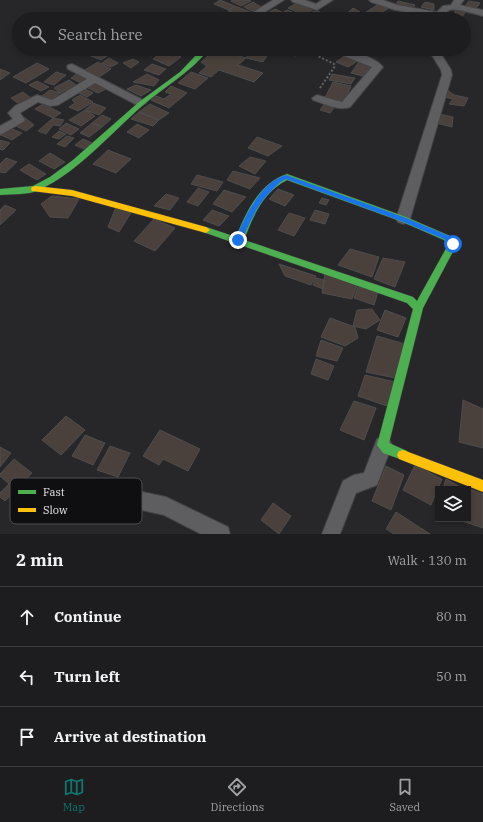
<!DOCTYPE html>
<meta charset="utf-8">
<style>
:root{--surface:#1d1c1f;--page:#252528;--text:#f1f3f6;--muted:#a0a1a4;--line:#3b3a3d;--accent:#0f766e}
body{margin:0;font-family:"IBM Plex Serif",serif;background:var(--page);color:var(--text)}
.controls{position:absolute;right:12px;bottom:12px;display:grid;overflow:hidden;border-radius:0px;box-shadow:0 2px 6px #0003}
.controls button{width:36px;height:36px;display:grid;place-items:center;padding:0;border:0;border-bottom:1px solid var(--line);background:var(--surface);color:var(--text);font:20px sans-serif}
.stop{position:absolute;width:12px;height:12px;margin:-9px;border:3px solid #1a73e8;border-radius:50%;background:#fff}
.stop.end{background:#1a73e8;border-color:#fff;box-shadow:0 1px 4px #0008}
.list{margin:0;padding:0;list-style:none}
h2{display:flex;justify-content:space-between;align-items:center;height:52px;margin:0;padding:0 16px;font-size:17px}
h2 small{font-size:13px;font-weight:400;color:var(--muted)}
.list li{display:grid;grid-template-columns:26px 1fr auto;gap:12px;align-items:center;box-sizing:border-box;height:60px;padding:0 16px;border-top:1px solid var(--line)}
.list b{display:block;font-size:15px;white-space:nowrap}
.list em{font-size:13px;font-style:normal;color:var(--muted)}
.icon{flex:none;width:22px;height:22px;fill:none;stroke:currentColor;stroke-width:2;stroke-linecap:round;stroke-linejoin:round}
.map{position:relative;flex:none;width:483px;height:534px;overflow:hidden}
.search{position:absolute;background:var(--surface);box-shadow:0 2px 6px #0003;left:12px;right:12px;top:12px;height:44px;display:flex;align-items:center;gap:10px;box-sizing:border-box;padding:0 14px;border-radius:22px;color:var(--muted);font-size:15px}
.sheet{height:232px;background:var(--surface)}
nav{display:flex;justify-content:space-around;align-items:center;box-sizing:border-box;height:56px;border-top:1px solid var(--line);background:var(--surface);font-size:11px;color:var(--muted)}
nav a{display:grid;justify-items:center;gap:2px}
nav .on{color:var(--accent)}
.map>svg:first-child{display:block}
.building{fill:#4a413c;stroke:#4e4d4d}
.lines{fill:none;stroke-linecap:round;stroke-linejoin:round}
.street-casing{stroke:#434345;stroke-width:2}
.fast-casing{stroke:#434345;stroke-width:1}
.slow-casing{stroke:#434345;stroke-width:1}
.path{stroke:#646365;stroke-width:2;stroke-dasharray:2 2;stroke-linecap:butt}
.street{fill:#5e5d60;fill-rule:evenodd}
.fast{fill:#4caf50;fill-rule:evenodd}
.slow{fill:#ffc107;fill-rule:evenodd}
.route{fill:#1a73e8}
.key{fill:#0f0f11;stroke:#505052;stroke-width:1}
.key-label{font-size:11px;fill:#e7e6ea}
</style>
<div class="map">
<svg width="483" height="534" viewBox="0 0 483 534">
<rect width="100%" height="100%" fill="#272629"/>
<path class="building" d="M220 0 235 6 229 10 214 4Z
M234 0H248L251 1 241 6 231 1Z
M398 1 415 5 412 10 395 5Z
M469 1 480 3 475 10 465 6Z
M253 2 261 7 252 11 244 7Z
M425 2 434 4V10L421 7Z
M297 3 307 6 314 9 304 15 288 8Z
M379 4 389 8 376 16 366 12Z
M235 6 250 12 243 16 228 11Z
M353 8 360 12 355 19 343 17Z
M275 9 282 12 272 18 264 15Z
M457 9 466 11 462 17 453 15Z
M287 10 292 12 285 17 279 15Z
M317 10 325 16 319 17 310 13Z
M403 11 417 14 413 17 402 14Z
M229 13 236 17 226 19 221 16Z
M94 49H98L110 54 101 60 86 54Z
M152 49H160L163 50 151 56 145 52Z
M216 49 246 58 238 65 263 73 254 82 219 70 211 77 199 73 207 66 201 62Z
M220 49H237L233 53Z
M253 49H262L270 51 263 62 246 58Z
M278 49H299L296 56 277 51Z
M401 49H422L420 55Z
M165 50 181 57 169 66 153 59Z
M345 56 356 62 348 67 336 62Z
M109 58 118 63 111 67 102 63Z
M133 59 139 62 131 68 123 63Z
M98 62 111 69 99 77 85 70Z
M359 62 372 65 363 76 351 73Z
M37 63 49 69 26 83 13 77Z
M152 64 166 69 159 75 144 70Z
M0 69 10 73 0 80Z
M56 72 66 75 54 85 44 82Z
M191 72 208 78 195 89 178 83Z
M78 73 88 78 81 83 71 78Z
M147 74 159 80 154 86 133 82Z
M332 74 355 78 351 84 329 80Z
M69 80 76 85 60 93 54 88Z
M37 81 49 87 41 91 29 85Z
M333 82 351 86 344 102 325 98Z
M96 83 106 89 98 93 88 88Z
M136 85 151 90 141 96 127 89Z
M171 86 187 93 169 108 151 100 156 96 164 99 171 94 165 92Z
M83 88 93 93 87 97 77 92Z
M446 89 454 95 468 98 464 106 449 104 453 99 444 97Z
M50 90 60 93 52 99 42 96Z
M23 92 31 98 19 104 11 98Z
M80 95 93 102 78 111 69 107 75 103 72 100Z
M326 102 336 105 330 113 320 110Z
M93 103 106 108 99 115 85 110Z
M43 104 61 113 53 118 35 109Z
M150 104 169 113 159 120 139 112Z
M85 110 95 116 81 126 69 120Z
M139 112 159 120 153 126 131 119Z
M439 114 453 117 452 127 436 123Z
M102 115 111 119 102 127 92 123Z
M24 117 34 125 26 131 14 125Z
M53 118 64 120 60 126 53 125 46 134 38 131Z
M66 123 79 129 71 135 59 129Z
M92 123 102 127 89 137 80 133Z
M137 124 149 130 139 138 127 132Z
M10 128 22 133 12 140 1 135Z
M59 131 66 134 59 139 52 137Z
M67 136 74 138 65 147 57 144Z
M257 137 282 146 268 156 248 148Z
M83 139 92 143 84 149 75 145Z
M0 140 10 143 3 150 0 149Z
M108 150 131 159 116 173 93 164Z
M50 153 65 162 54 169 39 161Z
M250 157 266 161 255 174 239 166Z
M6 158 17 162 5 173 0 172V164Z
M29 164 46 174 37 180 20 170Z
M233 171 260 178 250 189 227 180Z
M197 175 223 182 217 191 191 184Z
M198 188 209 192 198 206 187 202Z
M278 189 294 195 285 206 269 199Z
M224 190 246 197 232 212 213 204Z
M166 194 179 198 170 210 154 206Z
M52 196 79 199 68 218 50 217 41 204Z
M322 198 329 200 326 205 319 203Z
M5 205 16 210 0 225V210Z
M116 207 132 211 119 232 108 227Z
M212 210 229 216 219 226 203 220Z
M315 210 329 214 325 224 310 220Z
M289 213 305 218 294 236 278 230Z
M154 219 175 228 155 251 134 241Z
M350 249 379 257 372 277 338 265Z
M383 258 405 262 395 287 374 279Z
M279 264 316 276 311 285 285 276Z
M325 274 358 283 352 299 322 293Z
M316 278 324 280 323 289 313 285Z
M358 287 378 292 374 305 354 298Z
M372 309 380 320 366 329 353 326 357 310Z
M385 310 406 318 398 337 377 330Z
M330 318 355 327 358 338 345 346 321 337Z
M377 336 405 344 395 378 366 372Z
M321 340 343 348 337 361 316 356Z
M316 359 334 366 328 380 311 374Z
M365 375 395 382 387 406 358 396Z
M463 400 483 409V448L459 442Z
M354 401 376 408 364 440 340 430Z
M66 416 85 430 61 455 42 440Z
M160 430 200 449 188 471 163 459 159 465 143 456Z
M85 435 105 443 93 465 72 456Z
M110 446 130 453 118 477 97 470Z
M0 447 11 453 0 467Z
M14 459 32 473 5 501 0 497V493L9 484 0 476V474Z
M415 465 442 479 431 505 403 490Z
M386 466 404 475 391 510 372 501Z
M446 479 464 489H443Z
M467 488 483 494V528L462 521 463 519H468Z
M273 503 291 516 279 534 261 520Z
M396 512 430 534H394L386 529Z"/>
<g class="lines">
<g class="street-casing">
<path id="street" d="M273 0H284L254 19H242Z
M291 0H305L316 4 322 0H333L317 10 293 2Z
M369 0H383L397 5 437 12 443 6 451 5 454 0H464L460 5 483 10V16C475 14 456 8 450 10 445 12 444 17 439 18L395 10 371 2Z
M330 49C344 49 374 55 383 67L350 107C338 111 325 104 313 100L312 98 317 95 342 102 372 67 331 51Z
M428 49H438L451 70 452 75 410 219 408 222 403 224 398 222 396 219 442 75 441 70Z
M72 64 145 101 146 103 141 106 137 105 95 83 58 105 50 106 38 102 20 113 25 120 23 122 0 135V126L13 119 8 113 15 106 37 95 52 100 87 79 68 69 67 67 68 65Z
M383 437 389 439 392 445 377 485 356 493 340 534H322L343 481 354 475 364 473 377 439Z
M101 483 166 497 228 527 230 534H201L164 515 101 501 95 498 92 492 95 486Z"/>
</g>
<g class="fast-casing">
<path id="fast" d="M202 49H209C190 73 165 86 142 106 109 135 79 171 39 190 30 195 11 194 0 195V189L33 186 50 177 73 160 139 102 180 72Z
M287 174 406 217 450 236 457 244 423 308 389 443 407 451 409 455 407 459 403 460 383 453 377 445 413 309 407 303 203 232 202 230 206 227 236 237C246 213 259 183 287 174ZM287 180 400 221 444 240 448 245 417 301 413 297 244 240C253 216 263 192 287 180Z"/>
</g>
<g class="slow-casing">
<path id="slow" d="M35 186 72 190 206 227 210 230 206 233 72 196 32 191 31 189 32 187Z
M403 450 483 480V492L399 459 397 455 399 451Z"/>
</g>
<path class="path" d="M171 49 182 53
M320 88 335 66 334 64 318 56 317 54 323 49"/>
<use href="#street" class="street"/>
<use href="#fast" class="fast"/>
<use href="#slow" class="slow"/>
</g>
<path class="route" d="M286 175 406 218 449 236 456 244 453 246 444 239 401 221 286 179C281 181 278 184 274 188 255 206 252 220 241 241H236L235 240C246 216 259 183 286 175Z"/>
<rect x="10" y="478" width="132" height="46" rx="6" class="key"/>
<rect x="18" y="490" width="18" height="4" fill="#4caf50"/>
<rect x="18" y="508" width="18" height="4" fill="#ffc107"/>
<g class="key-label">
<text x="43" y="496">Fast</text>
<text x="43" y="514">Slow</text>
</g>
</svg>
<div class="controls">
<button><svg class="icon" aria-label="layers" viewBox="0 0 24 24"><path d="M12 4l9 5-9 5-9-5zM3 14l9 5 9-5"/></svg></button>
</div>
<div class="stop" style="left:453px;top:244px"></div>
<div class="stop end" style="left:238px;top:240px"></div>
<div class="search"><svg class="icon" aria-label="search" viewBox="0 0 24 24"><circle cx="10" cy="10" r="6"/><path d="M15 15l6 6"/></svg>Search here</div>
</div>
<section class="sheet">
<h2>2 min<small>Walk · 130 m</small></h2>
<ul class="list">
<li><svg class="icon" aria-label="ahead" viewBox="0 0 24 24"><path d="M12 20V5M6 11l6-6 6 6"/></svg><div><b>Continue</b></div><em>80 m</em></li>
<li><svg class="icon" aria-label="left" viewBox="0 0 24 24"><path d="M17 20v-9H6M10 6l-5 5 5 5"/></svg><div><b>Turn left</b></div><em>50 m</em></li>
<li><svg class="icon" aria-label="arrive" viewBox="0 0 24 24"><path d="M6 21V4h12l-3 4 3 4H6"/></svg><div><b>Arrive at destination</b></div></li>
</ul>
</section>
<nav>
<a class="on"><svg class="icon" aria-label="map" viewBox="0 0 24 24"><path d="M3 6l6-2 6 2 6-2v14l-6 2-6-2-6 2zM9 4v14M15 6v14"/></svg>Map</a>
<a><svg class="icon" aria-label="directions" viewBox="0 0 24 24"><path d="M12 3l9 9-9 9-9-9zM9 14v-3h6M13 9l2 2-2 2"/></svg>Directions</a>
<a><svg class="icon" aria-label="saved" viewBox="0 0 24 24"><path d="M7 4h10v16l-5-4-5 4z"/></svg>Saved</a>
</nav>
